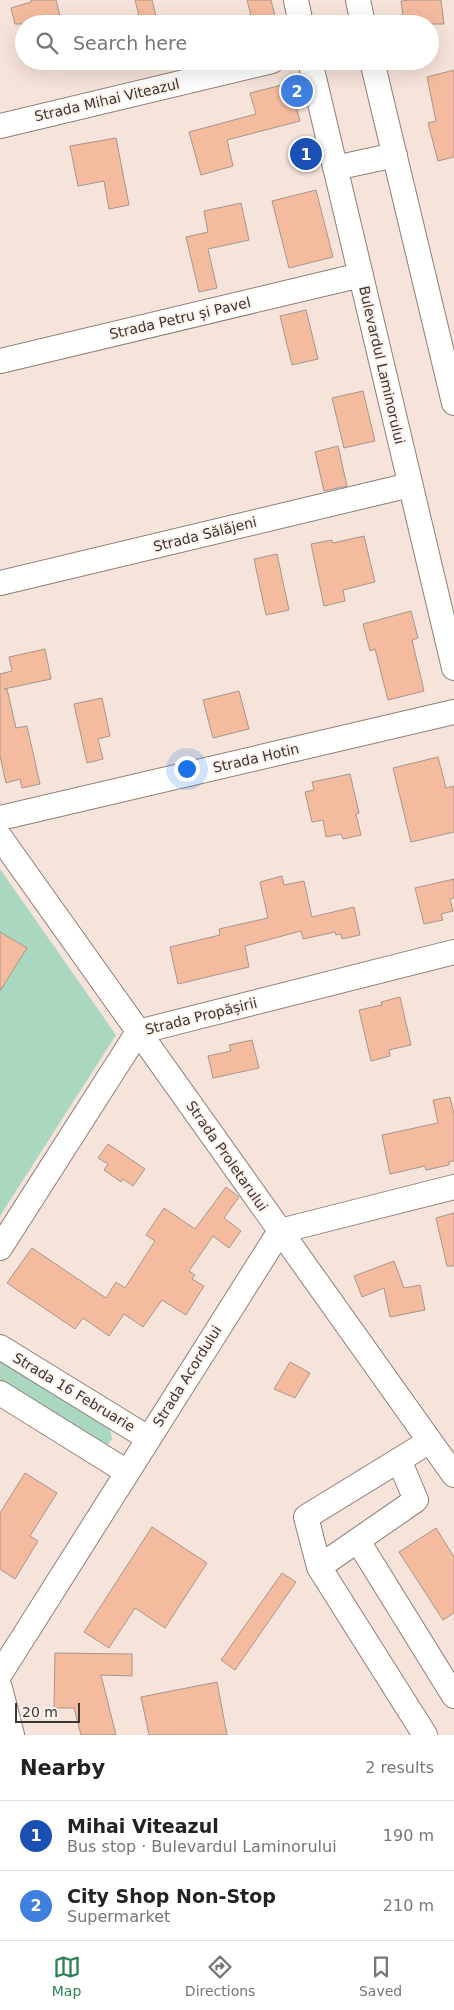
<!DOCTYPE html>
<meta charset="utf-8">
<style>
:root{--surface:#fff;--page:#f2f2f2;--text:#222;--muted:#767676;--line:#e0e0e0;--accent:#2c8255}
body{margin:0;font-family:"DejaVu Sans",sans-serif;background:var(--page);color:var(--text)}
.scale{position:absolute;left:15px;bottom:12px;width:65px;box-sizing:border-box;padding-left:5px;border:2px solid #3d3532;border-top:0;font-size:14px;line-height:18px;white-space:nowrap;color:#3d3532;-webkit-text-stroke:4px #fdf2ec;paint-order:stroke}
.you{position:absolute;left:186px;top:768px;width:18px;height:18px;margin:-12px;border:4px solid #fff;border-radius:50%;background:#1a73e8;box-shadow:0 0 0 8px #1a73e833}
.badge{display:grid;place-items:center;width:32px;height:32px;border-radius:50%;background:var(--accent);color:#fff;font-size:16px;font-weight:700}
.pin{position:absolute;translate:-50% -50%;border:2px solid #fff;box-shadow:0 1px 5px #0006}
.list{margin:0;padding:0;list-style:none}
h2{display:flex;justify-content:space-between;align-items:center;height:65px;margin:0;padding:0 20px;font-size:21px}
h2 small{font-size:16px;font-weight:400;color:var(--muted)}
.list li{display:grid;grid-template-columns:32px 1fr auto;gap:15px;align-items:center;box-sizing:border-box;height:70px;padding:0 20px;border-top:1px solid var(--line)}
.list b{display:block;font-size:19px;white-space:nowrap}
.list p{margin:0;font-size:16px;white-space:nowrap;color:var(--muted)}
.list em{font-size:16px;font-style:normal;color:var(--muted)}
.icon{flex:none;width:28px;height:28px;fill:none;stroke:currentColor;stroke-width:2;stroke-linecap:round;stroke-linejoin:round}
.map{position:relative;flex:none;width:454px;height:1735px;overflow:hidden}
.search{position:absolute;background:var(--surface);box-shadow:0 5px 20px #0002;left:15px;right:15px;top:15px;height:55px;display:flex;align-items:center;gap:12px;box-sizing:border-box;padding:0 18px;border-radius:28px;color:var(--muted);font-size:19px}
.sheet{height:205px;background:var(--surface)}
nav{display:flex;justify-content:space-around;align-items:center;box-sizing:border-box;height:70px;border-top:1px solid var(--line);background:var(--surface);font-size:14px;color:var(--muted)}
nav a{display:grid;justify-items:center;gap:2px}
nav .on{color:var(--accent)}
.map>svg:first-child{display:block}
.green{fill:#a9d7bf}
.building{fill:#f4bb9e;stroke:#a7968d}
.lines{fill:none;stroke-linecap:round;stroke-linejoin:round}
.minor-casing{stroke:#907f76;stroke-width:26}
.minor{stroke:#fff;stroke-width:24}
.labels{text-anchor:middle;stroke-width:4;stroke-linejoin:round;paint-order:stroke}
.street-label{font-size:14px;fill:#3d3532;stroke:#fdf2ec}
</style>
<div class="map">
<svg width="454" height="1735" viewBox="0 0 454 1735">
<rect width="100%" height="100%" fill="#f6e3d9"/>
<path class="green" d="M0 869 116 1035 0 1216Z
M0 1359 110 1427 112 1439 106 1447 0 1389Z"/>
<path class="building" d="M31 0H56L62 24H15L11 8 31 2Z
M135 0H152L158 24H141Z
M247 0H271L277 24H253Z
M410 0H441L444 24H404L401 1Z
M454 70V157L438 161 428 123 436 121 427 77Z
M290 83 300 121 227 140 233 166 201 175 189 132 256 114 250 93Z
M116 138 129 205 109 209 104 181 78 186 70 146Z
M316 190 333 257 289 268 272 201Z
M241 203 249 240 208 249 217 288 199 292 186 237 208 232 204 211Z
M306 310 318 359 292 365 280 316Z
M363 391 375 441 344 448 332 398Z
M338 446 347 486 324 491 315 452Z
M364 536 375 582 343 590 345 601 324 606 311 544 332 540 333 543Z
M277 554 289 610 266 615 254 559Z
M411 611 418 638 412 640 424 691 388 700 375 649 370 651 363 624Z
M45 649 51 679 4 689H7L16 728 27 726 40 784 22 788 20 779 6 783 0 756V674L12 671 9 657Z
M239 691 249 729 213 738 203 700Z
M102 698 110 736 98 739 103 759 87 763 74 704Z
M438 757 446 788 454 786V832L411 842 393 768Z
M350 774 359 813 356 814 361 835 343 839 341 834 326 837 323 820 312 822 305 792 314 790 312 782Z
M282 876 284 885 304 881 312 917 354 907 360 935 342 939 341 934 336 935 335 932 303 939 301 931 245 946 249 967 178 984 170 947 220 935 219 929 268 918 260 882Z
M454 879V898L450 899 453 911 441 914 443 920 424 924 415 888Z
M0 932 27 948 0 991Z
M400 997 411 1045 389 1050 390 1056 371 1061 359 1010 382 1005 381 1002Z
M252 1040 259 1068 213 1078 208 1056 231 1051 229 1045Z
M450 1097 454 1114V1161L449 1162V1165L426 1170 425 1166 390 1174 382 1135 438 1123 433 1100Z
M108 1144 145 1169 133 1186 123 1179 121 1182 104 1170 108 1164 98 1158Z
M226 1187 239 1197 224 1218 241 1231 229 1248 213 1236 189 1271 195 1275 192 1279 204 1286 186 1315 162 1300 143 1327 124 1314 109 1336 83 1318 75 1329 7 1283 32 1248 106 1298 116 1282 125 1288 155 1241 146 1235 164 1208 195 1229Z
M454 1213V1266H447L436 1218Z
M394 1261 404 1288 420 1285 425 1310 390 1317 384 1288 362 1297 354 1276Z
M290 1362 310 1373 295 1398 274 1389Z
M25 1473 57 1493 30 1536 38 1541 15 1579 0 1569V1513Z
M152 1527 207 1563 165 1628 135 1608 109 1648 84 1632Z
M436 1528 454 1557V1613L443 1620 399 1552Z
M282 1573 296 1582 235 1670 221 1660Z
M55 1653 132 1654V1676L101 1675 116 1735H81L74 1708H54Z
M217 1682 227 1735H149L141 1697Z"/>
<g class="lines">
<g class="minor-casing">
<path id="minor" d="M296 0 301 24
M358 0 363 24
M310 61 454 668
M372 61 454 403
M0 126 272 61
M335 168 395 155
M0 361 361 275
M0 583 410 485
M0 818 454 712
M0 837 454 1475
M0 1248 138 1032 454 952
M0 1347 148 1438
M0 1393 127 1472
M358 1541 454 1696
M319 1567 416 1500 399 1460
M0 1674 280 1231 454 1187
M0 1688 12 1735
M425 1735 319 1567 306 1517 430 1441"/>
</g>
<use href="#minor" class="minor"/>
</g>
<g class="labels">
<g class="street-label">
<text transform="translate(107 100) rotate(-13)" y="5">Strada Mihai Viteazul</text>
<text transform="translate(180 318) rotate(-13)" y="5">Strada Petru și Pavel</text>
<text transform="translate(382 365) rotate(77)" y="5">Bulevardul Laminorului</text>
<text transform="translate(205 534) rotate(-14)" y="5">Strada Sălăjeni</text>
<text transform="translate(256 758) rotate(-13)" y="5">Strada Hotin</text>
<text transform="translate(201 1016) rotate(-14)" y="5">Strada Propășirii</text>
<text transform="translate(227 1156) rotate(55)" y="5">Strada Proletarului</text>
<text transform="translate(187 1376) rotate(-58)" y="5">Strada Acordului</text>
<text transform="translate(74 1392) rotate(31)" y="5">Strada 16 Februarie</text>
</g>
</g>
</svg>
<div class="scale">20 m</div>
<div class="you"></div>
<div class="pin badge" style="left:306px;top:154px;background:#1a4fb4">1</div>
<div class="pin badge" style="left:297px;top:91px;background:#3f7fe0">2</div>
<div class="search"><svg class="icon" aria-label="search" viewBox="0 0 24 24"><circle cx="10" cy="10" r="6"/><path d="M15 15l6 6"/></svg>Search here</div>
</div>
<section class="sheet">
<h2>Nearby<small>2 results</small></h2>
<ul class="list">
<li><span class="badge" style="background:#1a4fb4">1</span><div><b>Mihai Viteazul</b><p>Bus stop · Bulevardul Laminorului</p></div><em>190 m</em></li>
<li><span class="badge" style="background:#3f7fe0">2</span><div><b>City Shop Non-Stop</b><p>Supermarket</p></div><em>210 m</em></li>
</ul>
</section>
<nav>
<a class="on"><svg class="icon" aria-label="map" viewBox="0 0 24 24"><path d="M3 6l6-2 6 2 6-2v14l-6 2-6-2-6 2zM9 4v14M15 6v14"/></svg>Map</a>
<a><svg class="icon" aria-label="directions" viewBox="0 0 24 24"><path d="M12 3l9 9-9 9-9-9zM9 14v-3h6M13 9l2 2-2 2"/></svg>Directions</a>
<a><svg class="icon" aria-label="saved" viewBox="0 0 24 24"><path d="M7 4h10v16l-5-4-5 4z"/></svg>Saved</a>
</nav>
